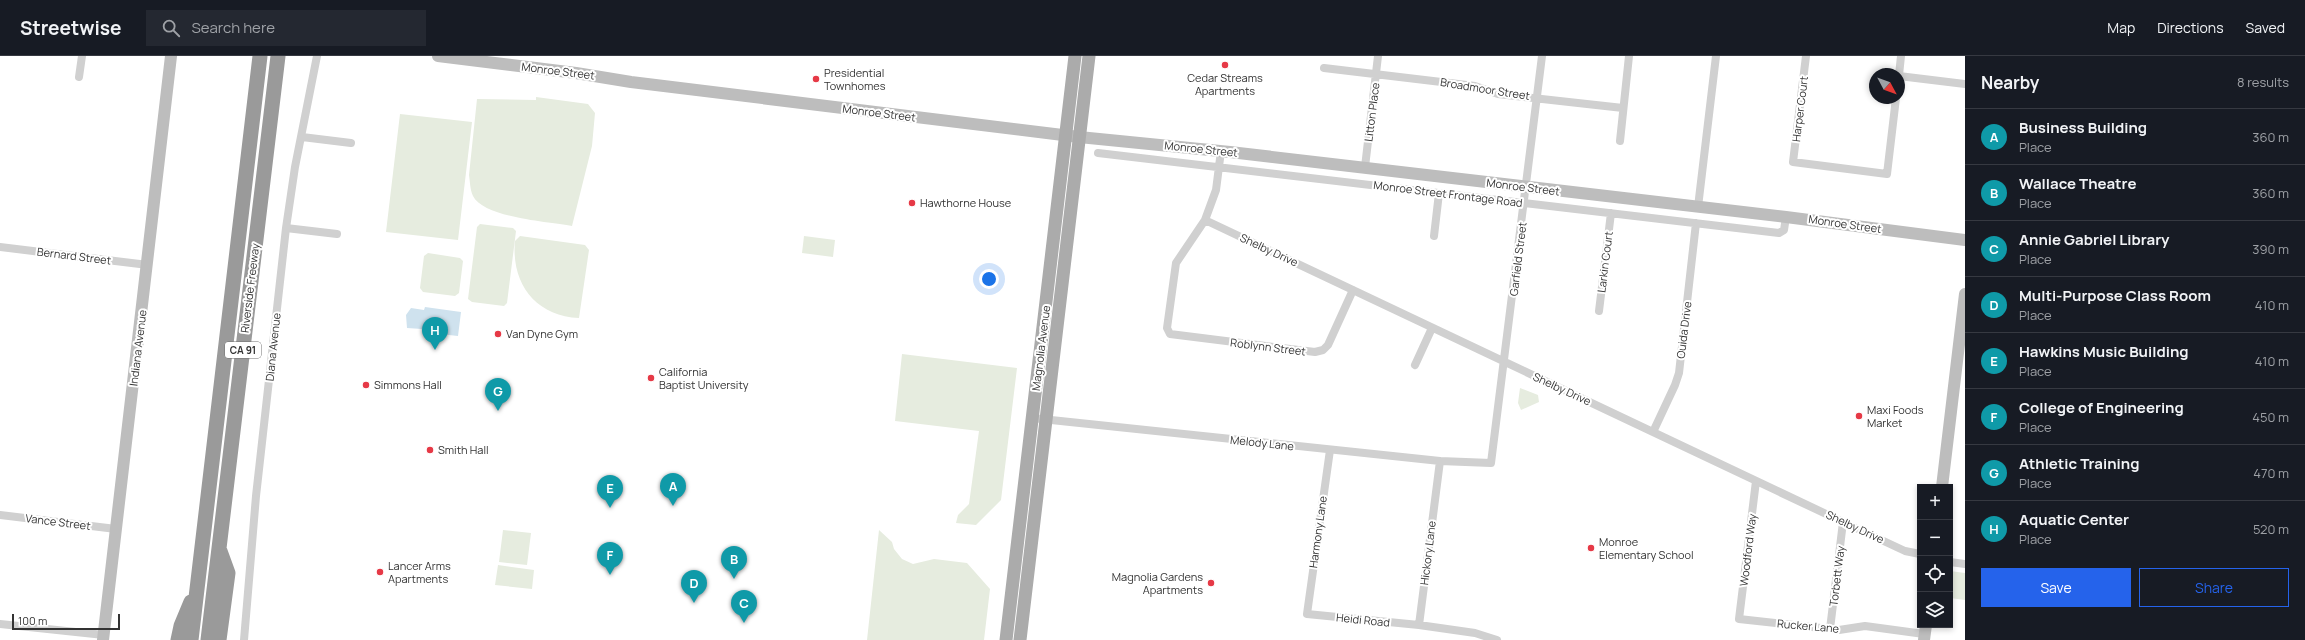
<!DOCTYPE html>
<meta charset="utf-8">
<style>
:root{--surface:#171b24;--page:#242831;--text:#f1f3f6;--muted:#9ea1a6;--line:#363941;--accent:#2563eb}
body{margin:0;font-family:Manrope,sans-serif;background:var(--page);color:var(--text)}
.controls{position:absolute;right:12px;bottom:12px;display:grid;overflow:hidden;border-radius:0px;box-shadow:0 2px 6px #0003}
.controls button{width:36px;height:36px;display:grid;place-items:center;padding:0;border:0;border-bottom:1px solid var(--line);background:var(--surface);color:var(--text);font:20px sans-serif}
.compass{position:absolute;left:1869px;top:12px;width:36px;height:36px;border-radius:50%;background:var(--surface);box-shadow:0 2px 6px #0003;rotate:131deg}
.scale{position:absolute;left:12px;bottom:10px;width:108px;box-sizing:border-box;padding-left:4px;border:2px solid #333;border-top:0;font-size:11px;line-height:14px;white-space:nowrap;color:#333;-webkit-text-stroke:3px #fff;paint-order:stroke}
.you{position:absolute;left:989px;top:223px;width:14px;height:14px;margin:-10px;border:3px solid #fff;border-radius:50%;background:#1a73e8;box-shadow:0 0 0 6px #1a73e833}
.badge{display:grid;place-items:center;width:26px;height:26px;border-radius:50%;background:var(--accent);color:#fff;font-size:13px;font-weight:700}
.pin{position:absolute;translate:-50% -33px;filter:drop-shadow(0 1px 2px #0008)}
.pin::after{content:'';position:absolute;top:21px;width:14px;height:12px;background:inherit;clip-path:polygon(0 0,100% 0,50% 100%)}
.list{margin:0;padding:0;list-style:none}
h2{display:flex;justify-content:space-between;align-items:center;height:52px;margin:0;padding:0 16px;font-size:17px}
h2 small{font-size:13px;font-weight:400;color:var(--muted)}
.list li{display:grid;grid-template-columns:26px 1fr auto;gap:12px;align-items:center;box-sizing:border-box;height:56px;padding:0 16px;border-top:1px solid var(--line)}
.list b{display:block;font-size:15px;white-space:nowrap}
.list p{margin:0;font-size:13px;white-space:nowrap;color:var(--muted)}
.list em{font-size:13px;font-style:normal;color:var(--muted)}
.actions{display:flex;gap:8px;padding:12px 16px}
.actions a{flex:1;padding:9px 0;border:1px solid var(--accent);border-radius:0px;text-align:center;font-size:14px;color:var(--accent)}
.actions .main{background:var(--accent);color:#fff}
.icon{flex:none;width:22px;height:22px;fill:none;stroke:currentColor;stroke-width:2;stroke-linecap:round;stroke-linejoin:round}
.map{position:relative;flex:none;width:1965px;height:584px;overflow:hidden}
header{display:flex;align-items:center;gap:24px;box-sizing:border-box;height:56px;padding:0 20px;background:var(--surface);border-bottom:1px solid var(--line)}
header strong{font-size:19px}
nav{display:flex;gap:22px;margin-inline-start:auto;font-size:14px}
.search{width:280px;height:36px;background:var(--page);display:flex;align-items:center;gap:10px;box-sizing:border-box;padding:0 14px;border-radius:0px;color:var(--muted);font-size:15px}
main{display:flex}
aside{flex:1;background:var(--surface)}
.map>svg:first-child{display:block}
.green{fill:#e6ecdf}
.water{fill:#cfe2ee}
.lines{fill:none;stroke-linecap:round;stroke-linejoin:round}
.street{stroke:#d0d0d0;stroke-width:8}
.secondary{stroke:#bdbdbd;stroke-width:12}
.primary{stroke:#ababab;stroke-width:13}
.highway{stroke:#9a9a9a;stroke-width:15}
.poi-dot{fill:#e63946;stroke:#fff;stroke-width:1.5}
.labels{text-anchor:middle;stroke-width:4;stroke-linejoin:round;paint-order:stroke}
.shield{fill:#fff;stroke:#707070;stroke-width:1}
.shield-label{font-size:10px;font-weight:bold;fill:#333}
.street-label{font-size:11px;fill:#333;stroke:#fff}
.poi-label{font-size:11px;fill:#333;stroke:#fff;text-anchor:start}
</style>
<header>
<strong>Streetwise</strong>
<div class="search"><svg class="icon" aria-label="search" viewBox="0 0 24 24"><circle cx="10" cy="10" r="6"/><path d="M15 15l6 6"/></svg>Search here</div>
<nav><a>Map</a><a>Directions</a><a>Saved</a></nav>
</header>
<main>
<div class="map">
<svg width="1965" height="584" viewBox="0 0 1965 584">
<rect width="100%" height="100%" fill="#fff"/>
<path class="green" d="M536 41 588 48 595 57 592 90 572 170C550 166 484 162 473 140 470 134 470 125 469 119L477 43 536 44Z
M400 58 472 66 458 184 386 176Z
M480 168 513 172 516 175 507 247 504 250 472 246 468 243 477 171Z
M520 180 585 189 589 194 579 262C535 260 511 227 515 185Z
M804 180 835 184 833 201 802 197Z
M428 197 460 202 463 205 459 237 455 240 423 236 420 232 424 200Z
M902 298 1017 312 1001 444 976 469 956 467 958 459 969 448 979 375 895 365Z
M1520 332 1538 339 1539 346 1521 354 1518 347Z
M503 474 531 477 527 509 499 506Z
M879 474 892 486 894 493 902 503 913 508 934 503 967 507 990 533 984 584H867Z
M498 509 534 514 532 533 495 529Z
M1950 515 1965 517V544L1950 542Z"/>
<path class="water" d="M425 251 461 256 458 280 422 276V273L407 272 406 259 411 252 424 254Z"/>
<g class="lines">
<path class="street" d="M1806 0 1793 106 1887 118 1896 42
M1324 12 1475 30 1498 38 1623 52
M1899 19 1901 0
M1899 20 1965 28
M79 21 82 0
M302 81 351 87
M1620 85 1629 0
M1221 95 1216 134 1205 164 1176 207 1167 272 1170 278 1315 296 1323 294 1328 289 1353 234
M1098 97 1779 177 1784 174 1786 161
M1365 111 1378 0
M1698 151 1716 0
M1205 164 1843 466 1905 495 1920 498
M286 172 337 178
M1434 180 1439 137
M0 191 148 209
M1599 255 1611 157
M1415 309 1432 272
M1032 362 1440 405 1491 407 1542 0
M1653 376 1675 329 1679 317 1696 167
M1330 394 1307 558 1419 569
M1440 405 1419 569 1475 577 1497 584
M1756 425 1739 563 1839 574 1865 570 1924 578
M0 459 116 473
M1950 506 1965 508
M0 568 104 579
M1830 573 1843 466
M244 584 256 440 286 172 295 111 317 0"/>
<path class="secondary" d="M438 0 576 17 631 26 1079 81 1230 96 1786 161 1965 184
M1942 431 1965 238
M103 584 171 0
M1924 584 1926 569"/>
<path class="primary" d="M1006 584 1075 0
M1020 584 1089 0"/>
<path class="highway" d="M178 584 181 570 191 546
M191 584 260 0
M208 584 278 0
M219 584 228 517 220 495"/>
</g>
<g class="poi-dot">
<circle cx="1225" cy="9" r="4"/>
<circle cx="816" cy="23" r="4"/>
<circle cx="912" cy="147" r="4"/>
<circle cx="498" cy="278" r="4"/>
<circle cx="651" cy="322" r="4"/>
<circle cx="366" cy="329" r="4"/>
<circle cx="1859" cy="360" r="4"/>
<circle cx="430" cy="394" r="4"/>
<circle cx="1591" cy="492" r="4"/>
<circle cx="380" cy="516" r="4"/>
<circle cx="1211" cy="527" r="4"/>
</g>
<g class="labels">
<rect class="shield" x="225" y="286" width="36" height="16" rx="3"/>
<g class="shield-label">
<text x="243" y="298">CA 91</text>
</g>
<g class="street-label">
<text transform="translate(558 15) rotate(7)" y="4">Monroe Street</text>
<text transform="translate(1485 33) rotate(9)" y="4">Broadmoor Street</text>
<text transform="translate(1800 53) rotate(-83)" y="4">Harper Court</text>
<text transform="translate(1372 56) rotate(-83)" y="4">Litton Place</text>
<text transform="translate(879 57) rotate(7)" y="4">Monroe Street</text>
<text transform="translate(1201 93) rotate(6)" y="4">Monroe Street</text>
<text transform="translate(1523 131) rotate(7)" y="4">Monroe Street</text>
<text transform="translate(1448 138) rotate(7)" y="4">Monroe Street Frontage Road</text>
<text transform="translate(1845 168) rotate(8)" y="4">Monroe Street</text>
<text transform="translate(1269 194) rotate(25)" y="4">Shelby Drive</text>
<text transform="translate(74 200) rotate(7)" y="4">Bernard Street</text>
<text transform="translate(1518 203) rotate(-83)" y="4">Garfield Street</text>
<text transform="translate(1605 206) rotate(-83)" y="4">Larkin Court</text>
<text transform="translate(250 232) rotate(-83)" y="4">Riverside Freeway</text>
<text transform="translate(1684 274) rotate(-83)" y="4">Ouida Drive</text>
<text transform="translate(273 291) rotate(-84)" y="4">Diana Avenue</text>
<text transform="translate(1268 291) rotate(7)" y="4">Roblynn Street</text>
<text transform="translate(138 292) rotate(-83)" y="4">Indiana Avenue</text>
<text transform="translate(1041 292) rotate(-83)" y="4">Magnolia Avenue</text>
<text transform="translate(1562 333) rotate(25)" y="4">Shelby Drive</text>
<text transform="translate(1262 387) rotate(6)" y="4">Melody Lane</text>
<text transform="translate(58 466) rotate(7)" y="4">Vance Street</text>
<text transform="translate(1855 471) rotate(25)" y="4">Shelby Drive</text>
<text transform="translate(1318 476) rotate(-82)" y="4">Harmony Lane</text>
<text transform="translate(1748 494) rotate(-83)" y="4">Woodford Way</text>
<text transform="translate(1428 497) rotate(-83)" y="4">Hickory Lane</text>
<text transform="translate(1837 520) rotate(-83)" y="4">Torbett Way</text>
<text transform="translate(1363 564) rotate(6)" y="4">Heidi Road</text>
<text transform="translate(1808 570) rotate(5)" y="4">Rucker Lane</text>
</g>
<g class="poi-label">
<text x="824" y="21">Presidential<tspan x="824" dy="13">Townhomes</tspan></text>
<text x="1225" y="26" text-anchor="middle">Cedar Streams<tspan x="1225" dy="13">Apartments</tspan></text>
<text x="920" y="151">Hawthorne House</text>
<text x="506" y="282">Van Dyne Gym</text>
<text x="659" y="320">California<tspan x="659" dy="13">Baptist University</tspan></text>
<text x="374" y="333">Simmons Hall</text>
<text x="1867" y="358">Maxi Foods<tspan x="1867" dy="13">Market</tspan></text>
<text x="438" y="398">Smith Hall</text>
<text x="1599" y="490">Monroe<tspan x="1599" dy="13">Elementary School</tspan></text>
<text x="388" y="514">Lancer Arms<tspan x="388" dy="13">Apartments</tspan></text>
<text x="1203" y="525" text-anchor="end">Magnolia Gardens<tspan x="1203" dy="13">Apartments</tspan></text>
</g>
</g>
</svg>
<div class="controls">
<button>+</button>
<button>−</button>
<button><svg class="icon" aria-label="locate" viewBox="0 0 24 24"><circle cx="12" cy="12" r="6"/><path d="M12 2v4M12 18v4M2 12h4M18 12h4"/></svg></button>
<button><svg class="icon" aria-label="layers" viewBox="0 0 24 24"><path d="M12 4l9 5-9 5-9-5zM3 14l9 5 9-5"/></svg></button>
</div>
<svg class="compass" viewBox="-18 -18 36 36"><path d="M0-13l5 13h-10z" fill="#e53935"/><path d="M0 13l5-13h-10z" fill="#9ea1a6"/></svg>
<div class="scale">100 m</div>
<div class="you"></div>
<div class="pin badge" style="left:673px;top:450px;background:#0f9aa8">A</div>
<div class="pin badge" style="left:734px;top:523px;background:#0f9aa8">B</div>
<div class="pin badge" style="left:744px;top:567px;background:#0f9aa8">C</div>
<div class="pin badge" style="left:694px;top:547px;background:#0f9aa8">D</div>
<div class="pin badge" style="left:610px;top:452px;background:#0f9aa8">E</div>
<div class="pin badge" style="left:610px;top:519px;background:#0f9aa8">F</div>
<div class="pin badge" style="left:498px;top:355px;background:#0f9aa8">G</div>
<div class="pin badge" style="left:435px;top:294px;background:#0f9aa8">H</div>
</div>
<aside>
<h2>Nearby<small>8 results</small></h2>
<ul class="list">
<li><span class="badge" style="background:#0f9aa8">A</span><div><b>Business Building</b><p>Place</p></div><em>360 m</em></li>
<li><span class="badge" style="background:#0f9aa8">B</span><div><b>Wallace Theatre</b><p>Place</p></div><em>360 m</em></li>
<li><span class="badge" style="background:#0f9aa8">C</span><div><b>Annie Gabriel Library</b><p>Place</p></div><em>390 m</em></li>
<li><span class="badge" style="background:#0f9aa8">D</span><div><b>Multi-Purpose Class Room</b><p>Place</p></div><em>410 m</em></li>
<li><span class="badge" style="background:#0f9aa8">E</span><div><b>Hawkins Music Building</b><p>Place</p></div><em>410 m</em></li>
<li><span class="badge" style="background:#0f9aa8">F</span><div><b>College of Engineering</b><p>Place</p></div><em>450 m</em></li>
<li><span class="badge" style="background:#0f9aa8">G</span><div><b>Athletic Training</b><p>Place</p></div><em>470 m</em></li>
<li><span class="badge" style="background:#0f9aa8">H</span><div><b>Aquatic Center</b><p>Place</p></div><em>520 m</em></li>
</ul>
<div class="actions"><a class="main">Save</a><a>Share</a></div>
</aside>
</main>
